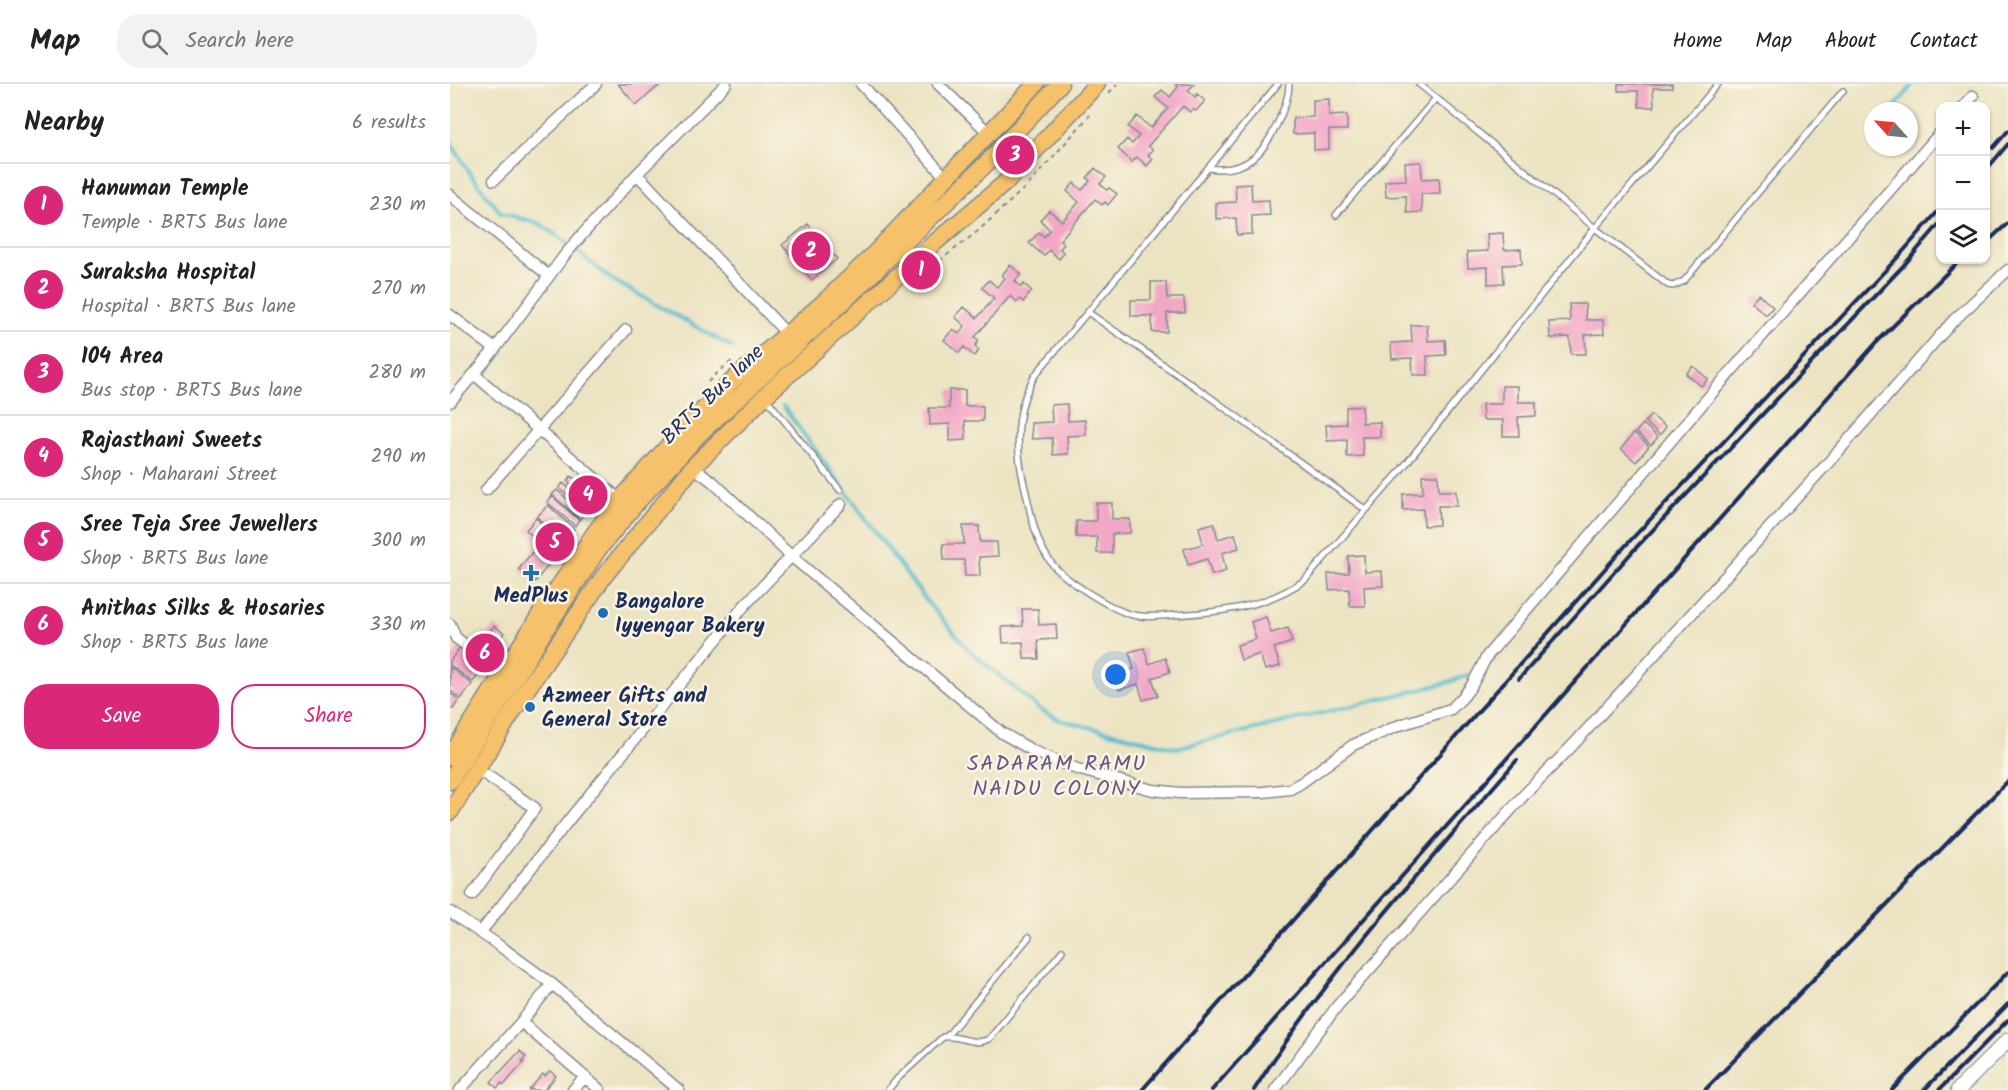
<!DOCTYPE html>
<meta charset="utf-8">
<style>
:root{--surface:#fff;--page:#f2f2f2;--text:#222;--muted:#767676;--line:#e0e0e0;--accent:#db2777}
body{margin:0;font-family:Kalam,sans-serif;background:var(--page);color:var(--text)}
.controls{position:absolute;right:18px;top:18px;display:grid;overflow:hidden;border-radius:12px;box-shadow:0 2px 4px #0004}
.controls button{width:54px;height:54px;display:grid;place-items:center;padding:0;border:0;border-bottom:2px solid var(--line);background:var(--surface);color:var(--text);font:30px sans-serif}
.compass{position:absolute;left:1414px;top:18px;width:54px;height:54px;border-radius:50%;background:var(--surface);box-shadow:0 2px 4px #0004;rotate:297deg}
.you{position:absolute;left:666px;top:591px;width:21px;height:21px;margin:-15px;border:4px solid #fff;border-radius:50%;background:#1a73e8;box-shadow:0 0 0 9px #1a73e833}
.badge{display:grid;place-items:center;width:39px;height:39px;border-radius:50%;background:var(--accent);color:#fff;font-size:20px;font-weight:700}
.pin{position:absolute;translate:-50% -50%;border:3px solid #fff;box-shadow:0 2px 6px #0006}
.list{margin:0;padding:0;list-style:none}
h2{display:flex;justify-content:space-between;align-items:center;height:78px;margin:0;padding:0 24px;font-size:26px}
h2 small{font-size:20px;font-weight:400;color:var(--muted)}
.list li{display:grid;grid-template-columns:39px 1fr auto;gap:18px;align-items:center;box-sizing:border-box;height:84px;padding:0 24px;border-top:2px solid var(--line)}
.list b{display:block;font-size:22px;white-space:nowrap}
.list p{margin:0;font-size:20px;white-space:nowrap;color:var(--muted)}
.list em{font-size:20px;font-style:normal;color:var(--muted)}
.actions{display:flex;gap:12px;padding:18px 24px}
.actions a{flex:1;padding:14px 0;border:2px solid var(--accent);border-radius:24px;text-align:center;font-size:21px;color:var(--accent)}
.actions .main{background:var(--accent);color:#fff}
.icon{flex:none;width:33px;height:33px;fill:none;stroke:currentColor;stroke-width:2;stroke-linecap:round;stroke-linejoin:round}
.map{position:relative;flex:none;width:1558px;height:1006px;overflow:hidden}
header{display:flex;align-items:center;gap:36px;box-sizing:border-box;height:84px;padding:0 30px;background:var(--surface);border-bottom:2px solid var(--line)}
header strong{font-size:28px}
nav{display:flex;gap:33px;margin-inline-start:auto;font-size:21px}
.search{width:420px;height:54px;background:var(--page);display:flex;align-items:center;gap:15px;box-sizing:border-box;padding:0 21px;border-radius:24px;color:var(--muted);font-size:22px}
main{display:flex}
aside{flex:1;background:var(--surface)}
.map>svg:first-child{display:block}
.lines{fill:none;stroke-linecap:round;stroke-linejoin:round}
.stream{stroke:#51bccd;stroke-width:4}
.building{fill:#f2a7c7}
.service-casing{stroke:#838990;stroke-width:8}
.minor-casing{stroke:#838990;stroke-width:13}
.tertiary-casing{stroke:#838990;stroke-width:16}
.primary-casing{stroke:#838990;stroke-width:19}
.path{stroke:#838990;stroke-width:2;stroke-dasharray:4.5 4.5;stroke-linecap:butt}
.service{stroke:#fff;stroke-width:5}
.minor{stroke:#fff;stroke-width:10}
.tertiary{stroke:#fff;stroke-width:14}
.primary{stroke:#f5c16b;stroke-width:16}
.rail{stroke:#1b2f5e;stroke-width:4}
.poi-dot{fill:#1f6fb2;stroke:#fcf5e5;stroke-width:2}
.labels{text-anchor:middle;stroke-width:5;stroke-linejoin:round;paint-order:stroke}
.street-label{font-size:21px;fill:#1b2f5e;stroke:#fcf5e5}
.poi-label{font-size:21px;font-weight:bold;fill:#1b2f5e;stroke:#fcf5e5;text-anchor:start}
.neighbourhood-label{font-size:22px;letter-spacing:1.5px;fill:#665983;stroke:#fcf5e5}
</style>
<header>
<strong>Map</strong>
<div class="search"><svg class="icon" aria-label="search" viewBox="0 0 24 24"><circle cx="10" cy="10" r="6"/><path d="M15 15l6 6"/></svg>Search here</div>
<nav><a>Home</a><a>Map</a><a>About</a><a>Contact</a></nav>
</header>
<main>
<aside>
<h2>Nearby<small>6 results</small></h2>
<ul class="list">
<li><span class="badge">1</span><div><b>Hanuman Temple</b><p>Temple · BRTS Bus lane</p></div><em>230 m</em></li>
<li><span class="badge">2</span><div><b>Suraksha Hospital</b><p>Hospital · BRTS Bus lane</p></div><em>270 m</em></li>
<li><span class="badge">3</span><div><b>104 Area</b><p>Bus stop · BRTS Bus lane</p></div><em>280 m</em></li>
<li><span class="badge">4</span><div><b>Rajasthani Sweets</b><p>Shop · Maharani Street</p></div><em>290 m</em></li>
<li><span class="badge">5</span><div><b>Sree Teja Sree Jewellers</b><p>Shop · BRTS Bus lane</p></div><em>300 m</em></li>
<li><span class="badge">6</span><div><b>Anithas Silks &amp; Hosaries</b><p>Shop · BRTS Bus lane</p></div><em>330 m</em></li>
</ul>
<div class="actions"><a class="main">Save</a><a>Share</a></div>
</aside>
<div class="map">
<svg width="1558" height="1006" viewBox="0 0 1558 1006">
<rect width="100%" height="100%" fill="#fcf5e5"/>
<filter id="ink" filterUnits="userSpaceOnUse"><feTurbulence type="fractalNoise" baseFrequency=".0167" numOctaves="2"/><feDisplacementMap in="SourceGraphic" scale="12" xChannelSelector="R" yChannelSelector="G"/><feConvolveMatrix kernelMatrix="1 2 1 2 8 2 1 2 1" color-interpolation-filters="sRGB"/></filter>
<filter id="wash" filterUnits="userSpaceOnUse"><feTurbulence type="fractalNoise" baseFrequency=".008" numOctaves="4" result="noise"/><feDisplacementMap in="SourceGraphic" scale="24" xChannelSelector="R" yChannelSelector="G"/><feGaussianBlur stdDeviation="1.35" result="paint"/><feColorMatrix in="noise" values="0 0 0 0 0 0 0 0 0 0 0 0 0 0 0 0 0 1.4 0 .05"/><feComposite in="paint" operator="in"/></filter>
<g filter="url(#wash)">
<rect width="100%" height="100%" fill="#ebe3c1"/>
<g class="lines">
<path class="stream" d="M1442 27 1463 0
M0 57 19 88 51 129 90 140 109 153 161 195 282 263
M333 322 478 519 521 568 591 626 610 636 726 664 993 600 1018 591"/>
</g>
<g id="blocks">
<path class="building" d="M168 0H211L186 21Z
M725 0H744L738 7 745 13 747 10 755 17 746 27 743 25 740 28 733 22 698 62 703 66 698 71 703 75 697 82 687 73 682 78 668 65 677 55 682 60 689 52 678 43 687 32 701 44 718 24 705 13 712 6 720 13 728 3Z
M1168 0H1222V4H1203L1204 23H1189L1188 7H1168Z
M879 15V32L897 31V46H879V65L864 66V49L843 50V34L863 33V16Z
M578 53 583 59 554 85 549 80Z
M971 78 972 95 989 94 990 109 971 110 972 128 957 129 956 112 936 113 935 97 956 96 955 79Z
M645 84 656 93 650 100 657 106 659 104 667 110 658 121 655 118 652 121 645 115 610 156 614 160 610 165 614 169 609 175 599 166 594 172 579 159 589 148 594 153 600 146 590 136 599 126 612 137 629 118 617 107 624 99 632 106 640 97 637 94Z
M801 100 802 117 819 116 820 131 802 132V150L787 151 786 134 766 135V119L786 118 785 101Z
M358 140 387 175 362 196 332 161Z
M1053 149 1054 166 1071 165 1072 180 1053 181 1054 199 1038 200V183L1018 184 1017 168 1038 167 1037 150Z
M560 181 571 190 565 197 571 203 574 200 582 207 573 218 570 215 567 218 560 212 525 253 529 257 525 262 529 266 524 272 514 263 509 269 494 256 503 245 509 250 515 242 505 233 514 223 527 234 544 214 532 204 539 196 547 203 555 194 552 191Z
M701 198H716L717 214H734L735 229H717V248H702V232H681V216H701Z
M1308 210 1323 223 1316 231 1301 218Z
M1119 220H1135L1136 236H1153L1154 250 1135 251 1136 270H1121L1120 253 1100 254 1099 238 1120 237Z
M961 241H977L978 257 995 256 996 271 977 272 978 291H963L962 274 942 275 941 259 962 258Z
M1243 282 1258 295 1251 302 1236 290Z
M1052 302H1068V318H1086V332L1068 333 1069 352H1053V336H1033L1032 320H1052Z
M499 306H515V322H533V337H515L516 356 500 357V340L480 341 479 324H499Z
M617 320 618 337 635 336 636 351 617 352 618 370 603 371 602 354 582 355 581 339 602 338 601 321Z
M912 322V339L930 338V353H912L913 372 897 373V356L877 357 876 341 896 340V323Z
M1201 331 1216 343 1210 351 1195 338Z
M1193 340 1208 353 1201 361 1186 348Z
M1184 349 1199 362 1186 378 1171 365Z
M972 391H988L989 407H1006L1007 422H988L989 441 974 442 973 425 953 426V410L973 409Z
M121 392 149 415 144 421 117 397Z
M113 399 141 423 136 428 109 404Z
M107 406 134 430 130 435 102 411Z
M102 412 129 436 125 442 97 418Z
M646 419H662V435H680V449L662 450V469H647V453H626V437H646Z
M98 421 124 445 114 457 87 433Z
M86 434 114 460 104 471 76 446Z
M764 439 768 455 785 450 789 464 772 469 776 487 762 491 757 475 738 481 734 465 753 460 749 443Z
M513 442H529L530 458H547L548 472 529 473 530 492H515L514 476H494L493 460H514Z
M87 462 103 475 85 498 69 485Z
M914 471 915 488 932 487 933 502 914 503 915 522H900L899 505 879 506 878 490 899 489 898 472Z
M572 525H588L589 541 606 540 607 555 588 556 589 575H574L573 558 553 559 552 543 573 542Z
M816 533 821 549 838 544 842 558 824 564 830 582 815 586 810 570 791 576 787 561 806 555 801 538Z
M44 542 54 549 46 560 41 557 47 562 43 567 31 558Z
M31 559 43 568 37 575 25 567Z
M10 563 35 582 23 598 0 581V577Z
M694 564 699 580 715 574 720 588 702 594 708 612 693 616 688 600 669 606 664 591 684 585 679 568Z
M0 583 22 600 11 615 0 606Z
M0 609 9 616 3 625 0 623Z
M70 967 76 973 72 977 74 978 54 1001 52 999 47 1004 41 998Z
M100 987 106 992 94 1006H79L93 990 95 992Z"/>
</g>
</g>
<g filter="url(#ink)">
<use href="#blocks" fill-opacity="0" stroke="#838990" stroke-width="1.5"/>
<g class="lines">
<g class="service-casing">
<path id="service" d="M828 0 586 290C565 323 565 362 574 400 581 428 584 458 603 481 615 496 664 527 683 531 696 534 711 532 724 531 772 528 814 524 855 496L947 391 1145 144 1268 0
M969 0 1145 144 1218 201 1223 202 1234 197 1393 7
M759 84C797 90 815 68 829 36 834 24 839 13 839 0
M886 131 986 14
M639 229 757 311 916 426
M316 314 390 406
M497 952 579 853
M438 1006 447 995 493 953C509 950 526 964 540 954L612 867"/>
</g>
<g class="minor-casing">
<path id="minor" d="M411 0 497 95
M488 0 540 50
M1514 22 1523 12
M187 90 337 250
M44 96 146 0
M0 111 99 192
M0 231 45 265 24 290 170 416
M45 265 114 172 131 152 187 90 276 0
M0 318 24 290
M243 383 263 398 342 473 552 649 585 668 627 685 703 706 730 709 813 708 840 705 851 699 903 661 950 641 1001 625 1013 613 1022 601 1037 572 1249 324 1490 49
M36 406 176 246
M0 540 6 554 54 589
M22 811 85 724 27 685
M0 828 47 860 102 900 229 1006
M30 849 122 732 294 522 391 420
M71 938 150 1006
M10 1006 71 938 102 900
M123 1006 135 993
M825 1006 888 921 1074 711 1123 661 1386 370 1503 237 1558 186"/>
</g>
<g class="tertiary-casing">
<path id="tertiary" d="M1508 1006 1558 956"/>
</g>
<g class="primary-casing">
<path id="primary" d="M0 673 93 526 146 447 170 416 229 350 280 299 373 219 420 174 586 0
M0 697 95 546 147 467 187 418 249 350 395 216 539 77 610 0
M0 728 77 605 154 492 243 383 315 312 482 161 555 99 647 0"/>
</g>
<path class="path" d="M659 9 667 0
M475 188 528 147 580 99 640 31
M258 298 269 287 283 276"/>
<use href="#service" class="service"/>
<use href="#minor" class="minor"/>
<use href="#tertiary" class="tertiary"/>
<use href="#primary" class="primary"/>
<path class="rail" d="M1543 64 1558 47
M1536 86 1558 60
M1536 159 1558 139
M1069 595 1183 467 1455 180 1490 139
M692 1006 1177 460 1449 172 1490 125
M762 1006 1427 258 1510 176
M804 1006C879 887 975 782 1067 676
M1255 1006 1558 697
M1442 1006 1558 888
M1474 1006 1558 920
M1489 1006 1558 936"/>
</g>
</g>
<g class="poi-dot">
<path d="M78 480h6v6h6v6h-6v6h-6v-6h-6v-6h6z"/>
<circle cx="153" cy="529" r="6"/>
<circle cx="80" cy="623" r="6"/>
</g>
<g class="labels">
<g class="street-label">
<text transform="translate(262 310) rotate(-44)" y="7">BRTS Bus lane</text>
</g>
<g class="poi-label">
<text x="81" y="518" text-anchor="middle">MedPlus</text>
<text x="165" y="524">Bangalore<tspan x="165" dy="24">Iyyengar Bakery</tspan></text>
<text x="92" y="618">Azmeer Gifts and<tspan x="92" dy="24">General Store</tspan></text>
</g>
<g class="neighbourhood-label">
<text x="607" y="686">SADARAM RAMU<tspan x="607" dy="25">NAIDU COLONY</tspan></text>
</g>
</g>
</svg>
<div class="controls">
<button>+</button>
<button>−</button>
<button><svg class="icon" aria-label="layers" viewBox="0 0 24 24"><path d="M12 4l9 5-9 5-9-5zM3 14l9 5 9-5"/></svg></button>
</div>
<svg class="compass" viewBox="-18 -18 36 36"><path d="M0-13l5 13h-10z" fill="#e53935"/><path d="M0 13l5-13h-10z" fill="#767676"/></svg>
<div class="you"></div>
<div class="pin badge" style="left:471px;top:186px">1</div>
<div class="pin badge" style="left:361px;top:167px">2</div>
<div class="pin badge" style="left:565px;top:71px">3</div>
<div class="pin badge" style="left:138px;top:411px">4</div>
<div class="pin badge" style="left:105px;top:458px">5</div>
<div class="pin badge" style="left:35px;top:569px">6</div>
</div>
</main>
